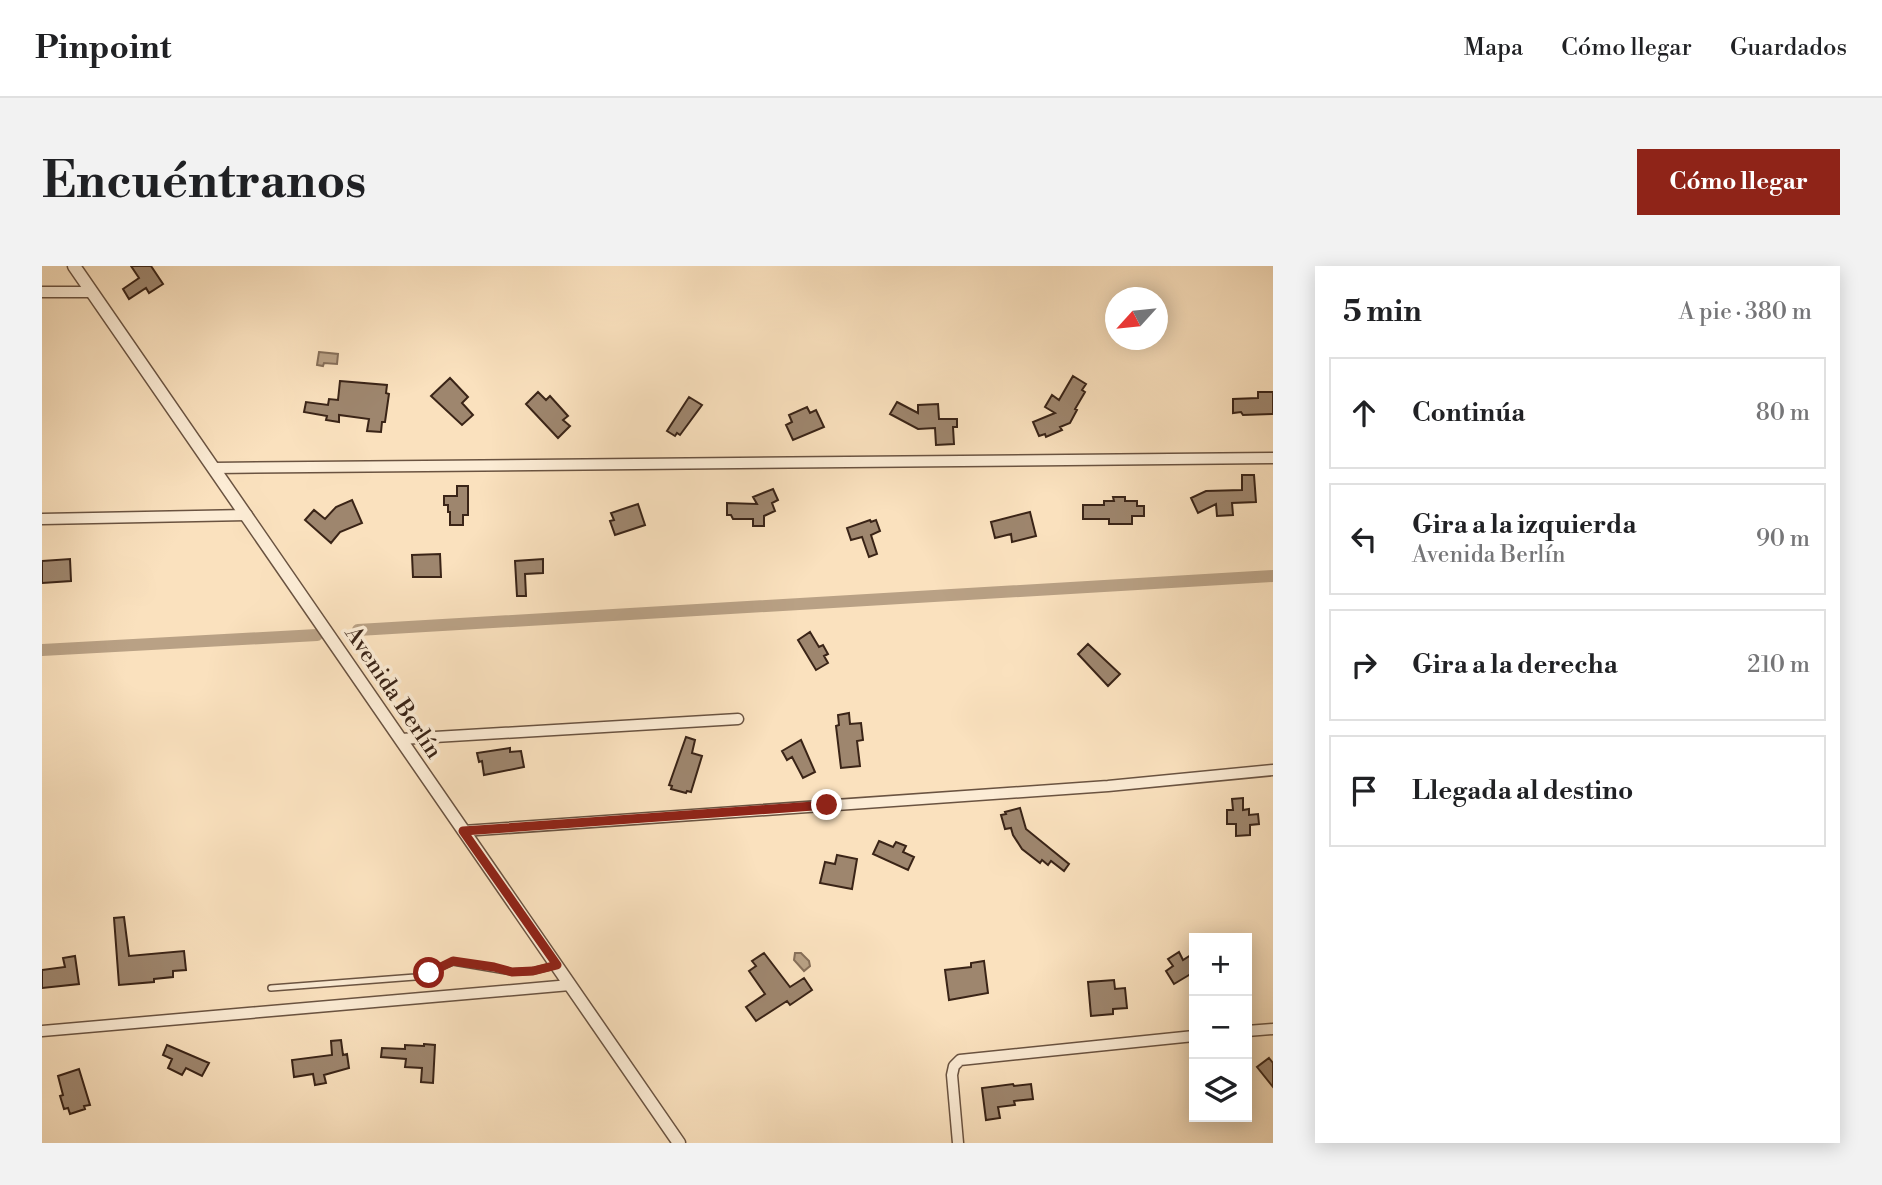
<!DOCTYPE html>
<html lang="es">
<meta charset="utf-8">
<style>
:root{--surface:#fff;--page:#f2f2f2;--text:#202124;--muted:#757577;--line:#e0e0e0;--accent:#8f2418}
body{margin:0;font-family:"Libre Bodoni",serif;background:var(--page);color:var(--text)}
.controls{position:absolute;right:21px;bottom:21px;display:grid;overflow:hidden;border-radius:0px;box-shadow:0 4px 18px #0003}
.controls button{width:63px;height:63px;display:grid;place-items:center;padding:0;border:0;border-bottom:2px solid var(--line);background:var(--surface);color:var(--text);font:35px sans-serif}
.compass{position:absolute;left:1063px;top:21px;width:63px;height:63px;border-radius:50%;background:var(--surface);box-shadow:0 4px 18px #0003;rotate:243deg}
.stop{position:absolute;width:21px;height:21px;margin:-16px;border:5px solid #8f2418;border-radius:50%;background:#fff}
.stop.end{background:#8f2418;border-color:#fff;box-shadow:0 2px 7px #0008}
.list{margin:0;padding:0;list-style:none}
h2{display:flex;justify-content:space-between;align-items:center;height:91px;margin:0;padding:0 28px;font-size:30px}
h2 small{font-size:23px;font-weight:400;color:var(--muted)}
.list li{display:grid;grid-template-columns:46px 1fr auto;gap:21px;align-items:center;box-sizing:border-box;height:112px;margin:0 14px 14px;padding:0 14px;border:2px solid var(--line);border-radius:0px}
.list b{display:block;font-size:26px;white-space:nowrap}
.list p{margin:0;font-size:23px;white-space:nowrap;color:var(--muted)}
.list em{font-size:23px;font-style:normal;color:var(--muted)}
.icon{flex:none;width:38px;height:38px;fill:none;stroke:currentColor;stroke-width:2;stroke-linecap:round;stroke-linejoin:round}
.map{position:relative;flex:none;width:1231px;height:877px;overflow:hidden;border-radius:0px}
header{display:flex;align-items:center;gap:42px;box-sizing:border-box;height:98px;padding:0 35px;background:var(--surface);border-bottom:2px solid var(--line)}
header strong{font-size:33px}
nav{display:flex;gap:38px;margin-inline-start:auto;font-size:24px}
.intro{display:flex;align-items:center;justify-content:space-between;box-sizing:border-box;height:168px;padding:0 42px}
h1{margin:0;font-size:49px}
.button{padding:18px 32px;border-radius:0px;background:var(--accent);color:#fff;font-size:24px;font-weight:700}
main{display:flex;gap:42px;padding:0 42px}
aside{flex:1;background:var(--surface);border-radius:0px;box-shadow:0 4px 18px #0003}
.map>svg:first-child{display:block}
.water{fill:#b9a185;stroke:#866f59;stroke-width:2}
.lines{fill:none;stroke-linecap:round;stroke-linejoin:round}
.canal{stroke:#b9a185;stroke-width:12}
.building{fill:#9e866e;stroke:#3a2417;stroke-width:2}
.service-casing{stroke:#6a5341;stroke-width:8}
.minor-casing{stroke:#6a5341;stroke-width:13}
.tertiary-casing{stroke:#6a5341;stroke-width:15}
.service{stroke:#fcecd5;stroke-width:5}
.minor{stroke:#fcecd5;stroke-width:10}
.tertiary{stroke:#fcecd5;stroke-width:12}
.route{stroke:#8f2418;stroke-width:9}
.labels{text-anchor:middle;stroke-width:7;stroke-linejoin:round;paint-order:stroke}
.street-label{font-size:23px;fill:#3a2417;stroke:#fcecd5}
</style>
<header>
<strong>Pinpoint</strong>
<nav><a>Mapa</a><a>Cómo llegar</a><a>Guardados</a></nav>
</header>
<div class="intro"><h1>Encuéntranos</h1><a class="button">Cómo llegar</a></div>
<main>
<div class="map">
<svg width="1231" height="877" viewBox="0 0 1231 877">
<rect width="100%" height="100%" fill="#fae1be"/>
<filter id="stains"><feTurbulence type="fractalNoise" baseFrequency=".00286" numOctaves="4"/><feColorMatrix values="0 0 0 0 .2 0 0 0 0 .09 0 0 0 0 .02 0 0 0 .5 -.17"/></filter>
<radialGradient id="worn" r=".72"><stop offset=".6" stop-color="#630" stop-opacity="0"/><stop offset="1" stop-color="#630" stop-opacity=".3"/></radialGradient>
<path class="water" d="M277 86 296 88 295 98 282 97 281 100 275 99Z
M753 687H759L767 695 768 700 762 705 752 694Z"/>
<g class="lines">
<path class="canal" d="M316 364 1231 310
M0 384 275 369"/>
</g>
<path class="building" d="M89 0H109L121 18 107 27 104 22 87 33 81 23 97 12Z
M1031 110 1044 118 1040 124 1043 126 1033 143 1035 144 1028 157 1018 161 1020 164 1004 171 1003 168 997 170 991 156 1013 147 1003 141 1010 129 1017 134Z
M408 112 426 131 420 137 431 149 420 159 389 130Z
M298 115 345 119 344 127 347 128 343 156H340L339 166 325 165 327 153 297 149V156L284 154 285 150 262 146 264 136 286 139 287 133 296 134Z
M496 126 504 134 508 130 526 150 521 154 528 160 516 172 484 138Z
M1216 126H1231V148L1201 149 1199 146 1191 147V133L1216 132Z
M647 131 660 139 638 169 635 167 633 170 625 165Z
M855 136 876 147V139L896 138 897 153H915V161H911L912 178 894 179 893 162 876 163 848 148Z
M765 141 768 147 774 144 782 161 751 174 744 159 750 156 747 149Z
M1200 209H1212L1214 236 1190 237 1191 249 1175 250 1174 238 1156 247 1149 232 1164 225 1200 224Z
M415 220H426V249H421V259H408V246H406V239H402V230H415Z
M731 223 736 234 730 237 733 245 722 250V260H711V253H691L689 249H685V237L715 238 711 231Z
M1071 231H1083V235H1095V240H1102V250H1090V258H1067V253H1041V239H1062V235H1072Z
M310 234 320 257 298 266 289 277 263 254 272 244 283 253 294 241Z
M596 238 603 259 573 269 568 255 572 254 569 247Z
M988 246 994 270 970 276 969 268 953 272 949 256Z
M828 254 829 256 834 254 838 265 829 269 835 288 827 291 820 271 809 274 805 262Z
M398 288 399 311H371L370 289Z
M28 293 29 315 0 317V295Z
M501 293V307L483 308 484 330H475L473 295Z
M768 366 777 381 781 379 786 388 782 390 786 397 774 404 756 374Z
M1046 378 1078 408 1066 420 1036 388Z
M807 447 808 458 819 457 821 474 815 475 818 500 799 502 794 460 797 459 796 449Z
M644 471 653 474 650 487 660 490 649 526 645 525 644 527 629 523 630 520 627 519Z
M759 474 773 506 761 512 750 491 745 494 740 485Z
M468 482V486L479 485 482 501 442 509 440 495 437 496 435 487Z
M1201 532V544L1207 543V549L1216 548 1217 558 1208 559V569L1194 570V558H1185V544H1191L1190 533Z
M978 542 984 563 1027 598 1022 605 1009 595 1006 599 1000 594 998 597 980 583 971 569 969 562 963 563 959 549 964 548 963 546Z
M837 575 851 581 854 576 864 580 861 586 872 591 866 604 831 588Z
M795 589 815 593 810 623 778 617 783 596 793 598Z
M82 651 87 690 142 685 144 704 131 705V711L112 713V716L77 719 72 652Z
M1137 686 1141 694 1152 687V706L1132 718 1124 705 1131 700 1126 693Z
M722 687 748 721 762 712 770 724 748 739 745 735 714 755 704 741 723 728 707 705 714 700 710 695Z
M33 690 37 718 0 722V704L23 701 21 692Z
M942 695 946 727 907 734 903 704 929 701V697Z
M1072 714 1073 723 1083 722 1085 742 1071 743V748L1049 750 1046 716Z
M299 774 301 789 305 788 307 802 282 809 284 817 273 819 271 808 252 811 250 794 290 789 289 775Z
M382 778 393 779 391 817 379 816 380 802 363 801 364 793 339 791 340 782 363 783V779L382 780Z
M125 779 167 797 160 810 144 802 140 809 126 802 130 793 121 789Z
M1227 792 1231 797V821L1215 801Z
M37 803 48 839 42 840 43 843 28 848 26 842 22 843 18 830 21 829 16 810Z
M971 818 972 820 989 818 991 833 972 835 973 839 956 841 958 852 944 854 940 822Z"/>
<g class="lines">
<g class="service-casing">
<path id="service" d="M229 722 373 711 411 696 470 706 491 705 515 699"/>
</g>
<g class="minor-casing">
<path id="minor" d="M0 26H50
M172 202 1231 192
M0 253 205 249
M359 473 696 453
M421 565 1066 520 1231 504
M0 765 528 719
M1205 765 1231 763
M916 877 910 809 912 800 918 794 1152 770"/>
</g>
<g class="tertiary-casing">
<path id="tertiary" d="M32 0 637 877"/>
</g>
<use href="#service" class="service"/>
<use href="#minor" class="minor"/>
<use href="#tertiary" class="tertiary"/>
</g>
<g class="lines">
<path class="route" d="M387 707 411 695 452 701 470 706 491 705 515 699 421 565 785 539"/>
</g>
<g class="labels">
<g class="street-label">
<text transform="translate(352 426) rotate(56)" y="8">Avenida Berlín</text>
</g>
</g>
<rect width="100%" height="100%" filter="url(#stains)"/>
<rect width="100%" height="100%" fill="url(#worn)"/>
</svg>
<div class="controls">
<button>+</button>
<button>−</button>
<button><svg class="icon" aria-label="layers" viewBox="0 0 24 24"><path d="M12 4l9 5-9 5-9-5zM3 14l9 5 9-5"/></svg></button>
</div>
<svg class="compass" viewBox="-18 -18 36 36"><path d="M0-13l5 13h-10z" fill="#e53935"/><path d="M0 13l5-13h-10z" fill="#757577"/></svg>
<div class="stop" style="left:387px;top:707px"></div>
<div class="stop end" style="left:785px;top:539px"></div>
</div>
<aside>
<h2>5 min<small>A pie · 380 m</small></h2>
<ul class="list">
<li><svg class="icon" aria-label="ahead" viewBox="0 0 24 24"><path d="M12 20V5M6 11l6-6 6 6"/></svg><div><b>Continúa</b></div><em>80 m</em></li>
<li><svg class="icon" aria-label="left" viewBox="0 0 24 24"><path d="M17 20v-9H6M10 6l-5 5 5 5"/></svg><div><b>Gira a la izquierda</b><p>Avenida Berlín</p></div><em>90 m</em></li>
<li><svg class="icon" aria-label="right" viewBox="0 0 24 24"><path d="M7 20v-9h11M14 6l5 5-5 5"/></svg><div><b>Gira a la derecha</b></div><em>210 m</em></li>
<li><svg class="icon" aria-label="arrive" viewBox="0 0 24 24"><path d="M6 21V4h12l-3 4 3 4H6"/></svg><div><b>Llegada al destino</b></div></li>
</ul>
</aside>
</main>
